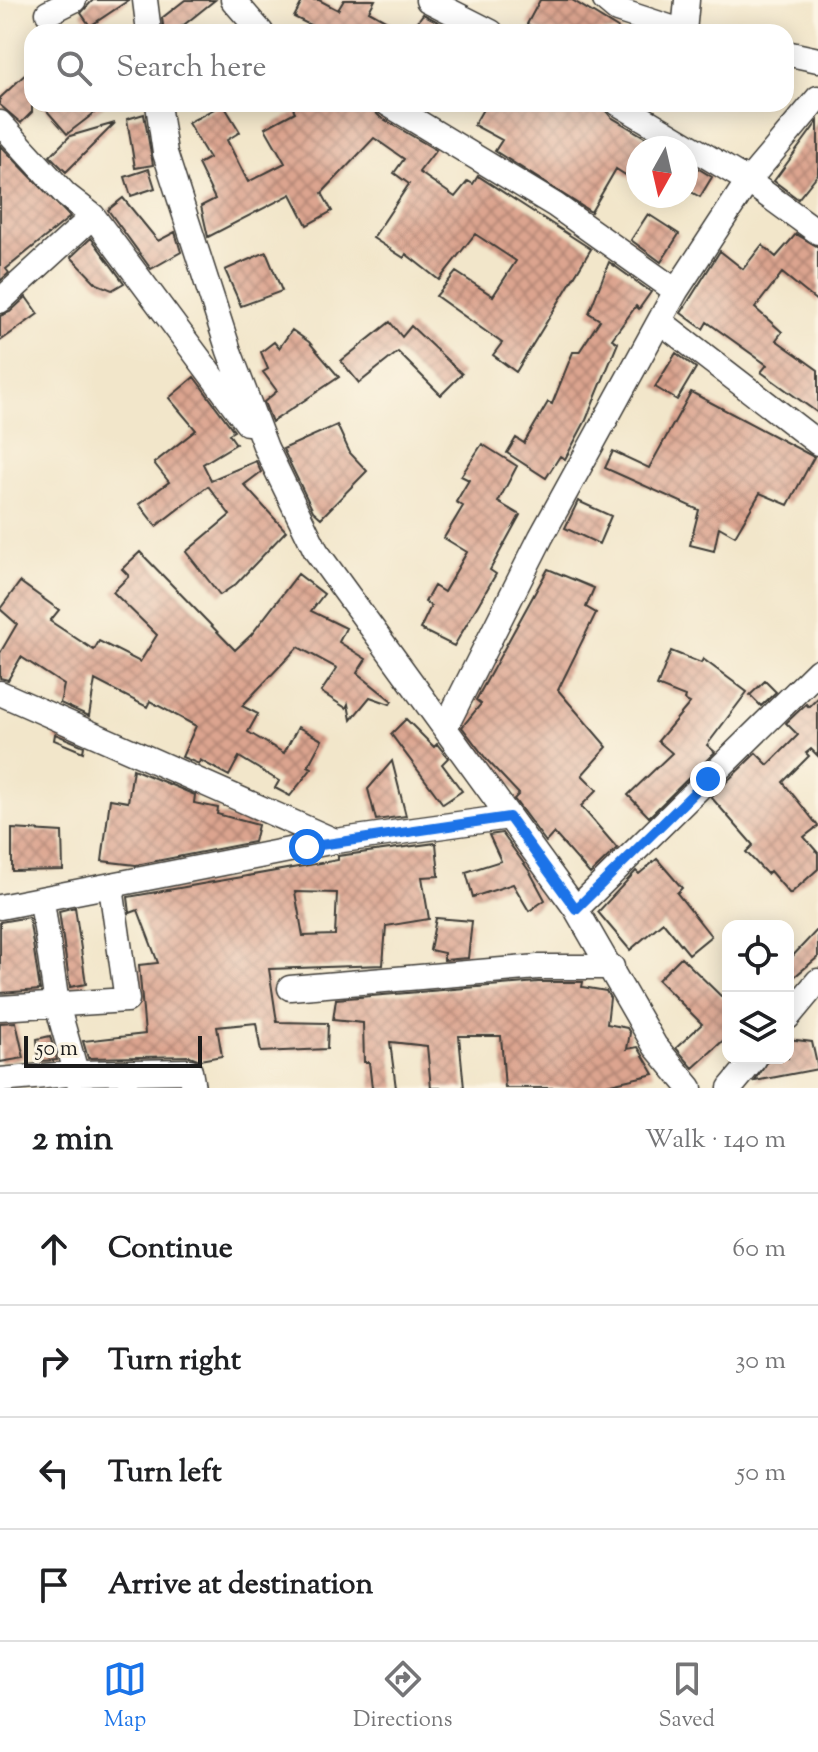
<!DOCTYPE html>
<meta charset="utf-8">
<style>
:root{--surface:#fff;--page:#f6f6f6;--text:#202124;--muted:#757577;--line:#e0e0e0;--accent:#1a73e8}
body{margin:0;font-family:"Sorts Mill Goudy",serif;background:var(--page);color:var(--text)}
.controls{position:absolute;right:24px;bottom:24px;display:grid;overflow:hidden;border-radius:16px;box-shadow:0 4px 20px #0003}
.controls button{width:72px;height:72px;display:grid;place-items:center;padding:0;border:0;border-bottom:2px solid var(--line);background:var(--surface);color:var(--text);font:40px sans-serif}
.compass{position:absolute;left:626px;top:136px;width:72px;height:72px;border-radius:50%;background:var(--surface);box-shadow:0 4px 20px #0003;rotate:188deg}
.scale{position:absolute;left:24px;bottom:20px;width:178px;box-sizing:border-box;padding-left:8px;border:4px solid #1c1c1c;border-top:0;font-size:22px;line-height:28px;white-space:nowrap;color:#1c1c1c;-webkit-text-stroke:6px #fcf5e5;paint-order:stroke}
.stop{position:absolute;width:24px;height:24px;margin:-18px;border:6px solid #1a73e8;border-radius:50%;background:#fff}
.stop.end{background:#1a73e8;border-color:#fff;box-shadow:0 2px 8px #0008}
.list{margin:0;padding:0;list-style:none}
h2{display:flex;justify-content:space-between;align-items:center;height:104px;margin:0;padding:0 32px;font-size:34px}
h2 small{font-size:26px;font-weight:400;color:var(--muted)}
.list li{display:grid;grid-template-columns:52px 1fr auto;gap:24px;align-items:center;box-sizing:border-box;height:112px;padding:0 32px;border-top:2px solid var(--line)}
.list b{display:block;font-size:30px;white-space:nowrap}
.list em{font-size:26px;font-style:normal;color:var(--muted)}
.icon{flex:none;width:44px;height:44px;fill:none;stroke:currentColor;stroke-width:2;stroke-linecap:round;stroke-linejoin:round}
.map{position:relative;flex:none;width:818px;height:1088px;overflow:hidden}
.search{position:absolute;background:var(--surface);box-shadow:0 4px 20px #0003;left:24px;right:24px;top:24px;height:88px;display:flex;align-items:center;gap:20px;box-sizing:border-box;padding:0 28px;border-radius:24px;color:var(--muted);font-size:30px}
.sheet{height:552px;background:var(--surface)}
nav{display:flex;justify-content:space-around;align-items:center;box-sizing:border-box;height:112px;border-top:2px solid var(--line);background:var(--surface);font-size:22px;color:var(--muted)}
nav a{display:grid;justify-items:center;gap:4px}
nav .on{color:var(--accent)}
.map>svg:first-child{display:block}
.building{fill:url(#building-cross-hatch);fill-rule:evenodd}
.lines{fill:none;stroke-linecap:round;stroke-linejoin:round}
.minor-casing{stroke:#3c3a36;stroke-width:27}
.minor{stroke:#fff;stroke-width:24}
.route{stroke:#1a73e8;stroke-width:10}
</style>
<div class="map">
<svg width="818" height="1088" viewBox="0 0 818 1088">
<defs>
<pattern id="building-cross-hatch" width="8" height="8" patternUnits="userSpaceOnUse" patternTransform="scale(2)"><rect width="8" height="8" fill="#dca48f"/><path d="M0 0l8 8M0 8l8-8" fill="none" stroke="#b28574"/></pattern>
</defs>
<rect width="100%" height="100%" fill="#fcf5e5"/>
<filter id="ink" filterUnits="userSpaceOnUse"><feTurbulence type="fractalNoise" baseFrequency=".0125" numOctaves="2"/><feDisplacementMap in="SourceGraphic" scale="16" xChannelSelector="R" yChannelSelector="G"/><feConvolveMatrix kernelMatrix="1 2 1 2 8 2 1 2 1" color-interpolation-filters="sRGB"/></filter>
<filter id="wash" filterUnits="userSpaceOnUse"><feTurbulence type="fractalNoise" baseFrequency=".006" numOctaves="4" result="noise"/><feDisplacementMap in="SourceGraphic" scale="32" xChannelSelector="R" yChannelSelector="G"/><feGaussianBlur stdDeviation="1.8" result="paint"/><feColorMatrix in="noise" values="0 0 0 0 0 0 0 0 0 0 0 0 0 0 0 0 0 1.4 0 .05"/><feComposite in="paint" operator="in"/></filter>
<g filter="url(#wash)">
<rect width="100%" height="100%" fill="#f2e6ca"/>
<g id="blocks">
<path class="building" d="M93 0H129L90 26 81 13Z
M185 0H215L175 32H164L162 18Z
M303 0H319L338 10 344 0H375L369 11 407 32H324L294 17Z
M540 0H572L624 32H542L527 24Z
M423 14 444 25 439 32H410Z
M32 68V112L21 123 0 105V98Z
M41 104H106L67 134Z
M223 104 240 132 227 140 248 182 285 163 265 128 295 112 291 104H367L380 117 436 150 419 172 455 197 468 181 473 184 478 176 591 249 516 372 493 355 502 343 436 296 456 272 493 296 516 261 475 234 439 280 406 254 404 258 373 238 409 184 394 173 404 159 374 138 322 193 332 211 307 225 291 194 208 237 201 206 215 199 198 164 209 158 188 123Z
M486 104H600L611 117 663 148H638V183L616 169 591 212 495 151 502 140 474 125Z
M144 114 153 165 135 168 127 119Z
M818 121V174L798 199 774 181Z
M115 123 66 172 50 156 70 136Z
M0 145 70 217 6 269 9 273 0 281Z
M686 161 712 177 700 197 686 189Z
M149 169 155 188 131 196 125 177Z
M123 198 158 241 175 232 181 252 151 269 108 210Z
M648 214 679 234 661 262 631 240Z
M796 234 818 247V302L782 273 755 308 782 332 776 340 818 370V413L761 372 767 365 707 322 703 329 681 313 720 251 743 269 762 245 776 257Z
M91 238 124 283 112 290 97 284 71 257Z
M266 252 282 291 241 306 225 270Z
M609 262 651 292 639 309 636 306 612 339 618 343 586 420 565 459 560 456 546 478 507 453 516 438 524 443 548 402 552 404 573 352H579L600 320 589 313Z
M26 297 38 314 0 341V316L10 312Z
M390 322 402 337 411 326 462 374 441 395 398 352 359 383 341 361Z
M292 330 309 342 339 377 272 422 264 402 277 391 263 372 268 369 261 352 274 342 279 348Z
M676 353 696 368 677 400 655 387Z
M194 377 234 431 229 434 236 444 203 464 211 480 256 461 261 472 244 485 286 531 236 584 220 595 186 552 230 515 208 486 156 526 139 504 169 482 154 463 196 430 169 398Z
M691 392 814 457 788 505 760 493 735 536 719 527 714 551 690 545 699 510 605 468 613 451 649 468Z
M337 425 350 453 367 471 321 518 313 511 283 449Z
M482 444 517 466 498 502 520 515 490 570 496 574 454 646 420 629 431 606 425 602 434 586 444 592 467 552 444 538 463 506 456 502 469 480 461 476Z
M578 501 611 516 599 544 565 528Z
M140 552 235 650 251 635 298 574 324 594 311 611 346 628 339 642 366 659 357 673 392 701 390 704 370 697 351 720 348 704 346 708 321 692 337 668 298 647 242 706 258 714 248 732 284 753 298 727 322 740 308 766 312 768 290 796 275 788 279 781 239 757 229 776 200 760 199 764 182 757 196 726 150 701 147 707 95 680 89 716 60 703 64 685 21 657 8 680 0 678V653L17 624 0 609 20 582 59 610 50 621 94 650 99 641 140 662 157 635 113 592 129 576 122 569Z
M548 569 594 588 586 607 596 613 558 690 607 747 582 775 597 790 581 806 617 848 590 874 554 833 546 842 514 799 519 794 487 760 462 727 481 704 476 700Z
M671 651 701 663 703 659 747 692 707 745 715 752 649 817 628 795 672 753 658 741 690 703 684 700 685 697 657 686Z
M765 681 776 692 761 706 750 695Z
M818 698V756L811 749 806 753 809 756 783 782 818 826 804 837 818 853V869L790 894 770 871 767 874 746 852 753 845 711 797 756 753 768 765 798 735 786 723 806 704 809 707Z
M406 719 434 747 437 744 448 758 442 764 462 791 443 804 391 734Z
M55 734 84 746 83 752 54 740Z
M392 761 406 816 376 820 368 789Z
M133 769 195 795 194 803 218 808 217 814 258 825 254 842 136 865 102 861 110 799 128 802Z
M12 829 62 832 63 870 12 871Z
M502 833 530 872 545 900 529 911 513 884 473 897 466 872 501 861 489 835Z
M436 843 439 876 422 877 429 919 386 926 383 965 269 969 277 1022 328 1023 327 1049 261 1052 256 1023 217 1027 222 1056 200 1060 190 1056 88 1058 83 1041 145 1034 139 965 158 963 138 910 130 913 128 897 338 860V856ZM295 892 337 893 335 935 303 936Z
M657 859 682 888 677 893 711 936 689 954 663 922 630 950 598 912 636 871 639 874Z
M75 907 86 984 70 987 59 911Z
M29 917 40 990 0 993V922Z
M436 918 472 921 468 958 444 960V953L430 950Z
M818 929V957L788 982V961Z
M681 957 728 1003V1036L693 1068 676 1048 702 1024 658 980Z
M538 982H583L582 987 606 991 610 998 607 1024 627 1028 630 1033 627 1049 638 1047 654 1074 606 1085V1088H505L501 1036H459L464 1088H431L427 1046 390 1042 396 1088H372L369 1062H364L363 1023 333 1020 336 999Z
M16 1022 24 1058 0 1062V1023Z
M50 1036 57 1060 39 1061 37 1039Z
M788 1039 812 1042 818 1069 755 1081 770 1058H788Z"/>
</g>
</g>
<g filter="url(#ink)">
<use href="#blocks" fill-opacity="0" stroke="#3c3a36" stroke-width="2"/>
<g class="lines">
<g class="minor-casing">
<path id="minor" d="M145 0 149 32
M233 0 261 32
M428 0 491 32
M605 0 617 10 684 32
M48 13 74 0
M684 32 687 0
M786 53 818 60
M158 104 165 153 229 351 266 448 316 551 576 909 655 1046 690 1088
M388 104 555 205 676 291
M619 104 748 181 818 232
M0 123 66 195 93 216 247 423
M0 301 93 216
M661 322 818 443
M0 693 335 841
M445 728 541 537 676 291 748 181 818 98
M42 901 57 1005 80 1086
M0 907 335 841 509 817
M576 909 818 671
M290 988 538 967H612
M0 1008 127 1000 111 887
M788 1017 818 981
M0 1080 79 1073 190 1071 193 1088
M730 1088 755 1058"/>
</g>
<use href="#minor" class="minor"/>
</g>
</g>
<g class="lines" filter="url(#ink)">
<path class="route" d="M307 847 509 817 576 909 708 779"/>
</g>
</svg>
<div class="controls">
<button><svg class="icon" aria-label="locate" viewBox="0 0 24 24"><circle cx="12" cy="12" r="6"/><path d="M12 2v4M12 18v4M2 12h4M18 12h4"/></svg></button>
<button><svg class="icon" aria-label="layers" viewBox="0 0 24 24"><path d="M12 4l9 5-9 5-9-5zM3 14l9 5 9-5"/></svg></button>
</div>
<svg class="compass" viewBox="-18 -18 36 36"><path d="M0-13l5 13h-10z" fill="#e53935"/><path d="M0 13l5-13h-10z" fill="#757577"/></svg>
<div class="scale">50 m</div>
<div class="stop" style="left:307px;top:847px"></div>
<div class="stop end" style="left:708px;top:779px"></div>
<div class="search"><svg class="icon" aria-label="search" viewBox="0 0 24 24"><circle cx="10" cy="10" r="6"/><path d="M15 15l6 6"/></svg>Search here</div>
</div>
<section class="sheet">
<h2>2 min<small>Walk · 140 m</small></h2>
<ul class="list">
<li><svg class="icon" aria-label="ahead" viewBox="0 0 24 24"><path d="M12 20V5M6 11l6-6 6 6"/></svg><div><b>Continue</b></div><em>60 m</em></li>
<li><svg class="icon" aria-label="right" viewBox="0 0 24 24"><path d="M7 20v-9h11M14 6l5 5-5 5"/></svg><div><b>Turn right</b></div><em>30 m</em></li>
<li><svg class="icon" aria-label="left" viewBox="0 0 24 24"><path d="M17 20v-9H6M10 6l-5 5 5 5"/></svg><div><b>Turn left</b></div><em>50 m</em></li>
<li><svg class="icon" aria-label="arrive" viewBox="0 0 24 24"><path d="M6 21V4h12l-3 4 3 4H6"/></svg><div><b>Arrive at destination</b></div></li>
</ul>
</section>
<nav>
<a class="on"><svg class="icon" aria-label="map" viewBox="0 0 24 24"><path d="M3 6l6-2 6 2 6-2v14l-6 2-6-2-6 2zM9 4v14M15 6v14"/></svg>Map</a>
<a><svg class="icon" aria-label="directions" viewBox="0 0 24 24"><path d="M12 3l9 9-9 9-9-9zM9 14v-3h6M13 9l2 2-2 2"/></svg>Directions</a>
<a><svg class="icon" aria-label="saved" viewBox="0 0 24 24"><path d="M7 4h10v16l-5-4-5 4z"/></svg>Saved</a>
</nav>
